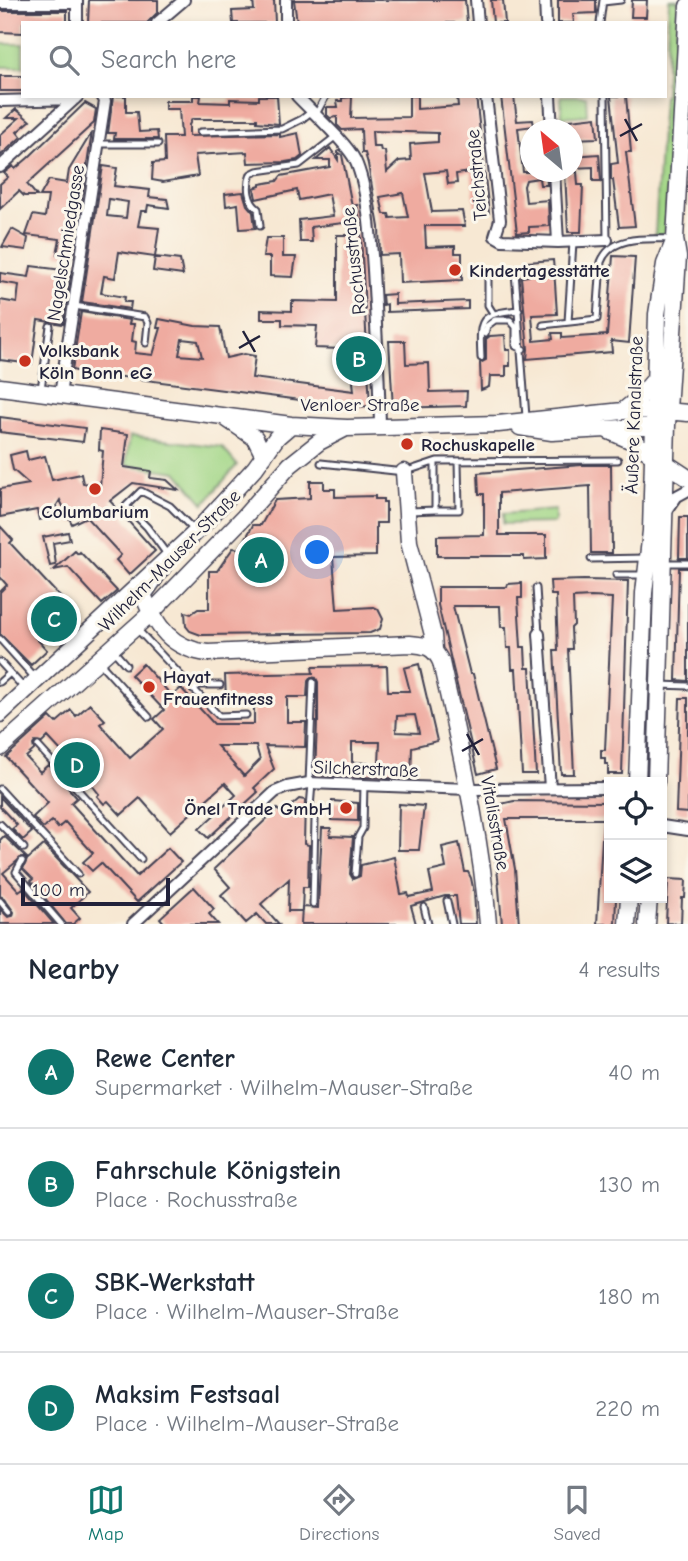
<!DOCTYPE html>
<meta charset="utf-8">
<style>
:root{--surface:#fff;--page:#f6f6f7;--text:#1f2937;--muted:#747a83;--line:#e0e1e3;--accent:#0f766e}
body{margin:0;font-family:"Comic Neue",sans-serif;background:var(--page);color:var(--text)}
.controls{position:absolute;right:21px;bottom:21px;display:grid;overflow:hidden;border-radius:0px;box-shadow:0 4px 10px #0003}
.controls button{width:63px;height:63px;display:grid;place-items:center;padding:0;border:0;border-bottom:2px solid var(--line);background:var(--surface);color:var(--text);font:35px sans-serif}
.compass{position:absolute;left:520px;top:119px;width:63px;height:63px;border-radius:50%;background:var(--surface);box-shadow:0 4px 10px #0003;rotate:331deg}
.scale{position:absolute;left:21px;bottom:18px;width:149px;box-sizing:border-box;padding-left:7px;border:4px solid #22223b;border-top:0;font-size:19px;line-height:24px;white-space:nowrap;color:#22223b;-webkit-text-stroke:5px #fbf7ec;paint-order:stroke}
.you{position:absolute;left:318px;top:553px;width:24px;height:24px;margin:-18px;border:5px solid #fff;border-radius:50%;background:#1a73e8;box-shadow:0 0 0 10px #1a73e833}
.badge{display:grid;place-items:center;width:46px;height:46px;border-radius:50%;background:var(--accent);color:#fff;font-size:23px;font-weight:700}
.pin{position:absolute;translate:-50% -50%;border:4px solid #fff;box-shadow:0 2px 7px #0006}
.list{margin:0;padding:0;list-style:none}
h2{display:flex;justify-content:space-between;align-items:center;height:91px;margin:0;padding:0 28px;font-size:30px}
h2 small{font-size:23px;font-weight:400;color:var(--muted)}
.list li{display:grid;grid-template-columns:46px 1fr auto;gap:21px;align-items:center;box-sizing:border-box;height:112px;padding:0 28px;border-top:2px solid var(--line)}
.list b{display:block;font-size:26px;white-space:nowrap}
.list p{margin:0;font-size:23px;white-space:nowrap;color:var(--muted)}
.list em{font-size:23px;font-style:normal;color:var(--muted)}
.icon{flex:none;width:38px;height:38px;fill:none;stroke:currentColor;stroke-width:2;stroke-linecap:round;stroke-linejoin:round}
.map{position:relative;flex:none;width:688px;height:924px;overflow:hidden}
.search{position:absolute;background:var(--surface);box-shadow:0 4px 10px #0003;left:21px;right:21px;top:21px;height:77px;display:flex;align-items:center;gap:18px;box-sizing:border-box;padding:0 24px;border-radius:0px;color:var(--muted);font-size:26px}
.sheet{height:539px;background:var(--surface)}
nav{display:flex;justify-content:space-around;align-items:center;box-sizing:border-box;height:98px;border-top:2px solid var(--line);background:var(--surface);font-size:19px;color:var(--muted)}
nav a{display:grid;justify-items:center;gap:4px}
nav .on{color:var(--accent)}
.map>svg:first-child{display:block}
.green{fill:#a2d686;stroke:#627c60;stroke-width:2}
.building{fill:#efaba0;fill-rule:evenodd}
.lines{fill:none;stroke-linecap:round;stroke-linejoin:round}
.lane-casing{stroke:#424052;stroke-width:9}
.street-casing{stroke:#424052;stroke-width:14}
.secondary-casing{stroke:#424052;stroke-width:19}
.lane{stroke:#fff;stroke-width:5}
.street{stroke:#fff;stroke-width:10}
.secondary{stroke:#fff;stroke-width:16}
.ticks{fill:none;stroke:#22223b;stroke-width:2.5}
.poi-dot{fill:#c8321e;stroke:#fbf7ec;stroke-width:2.5}
.labels{text-anchor:middle;stroke-width:6;stroke-linejoin:round;paint-order:stroke}
.street-label{font-size:19px;fill:#22223b;stroke:#fbf7ec}
.poi-label{font-size:19px;font-weight:bold;fill:#22223b;stroke:#fbf7ec;text-anchor:start}
</style>
<div class="map">
<svg width="688" height="924" viewBox="0 0 688 924">
<rect width="100%" height="100%" fill="#fbf7ec"/>
<filter id="ink" filterUnits="userSpaceOnUse"><feTurbulence type="fractalNoise" baseFrequency=".0143" numOctaves="2"/><feDisplacementMap in="SourceGraphic" scale="14" xChannelSelector="R" yChannelSelector="G"/><feConvolveMatrix kernelMatrix="1 2 1 2 8 2 1 2 1" color-interpolation-filters="sRGB"/></filter>
<filter id="wash" filterUnits="userSpaceOnUse"><feTurbulence type="fractalNoise" baseFrequency=".00686" numOctaves="4" result="noise"/><feDisplacementMap in="SourceGraphic" scale="28" xChannelSelector="R" yChannelSelector="G"/><feGaussianBlur stdDeviation="1.57" result="paint"/><feColorMatrix in="noise" values="0 0 0 0 0 0 0 0 0 0 0 0 0 0 0 0 0 1.4 0 .05"/><feComposite in="paint" operator="in"/></filter>
<g filter="url(#wash)">
<rect width="100%" height="100%" fill="#f7e8d3"/>
<path class="green" d="M669 0H678L665 232 663 235H655L663 96H665Z
M0 44H23V67H0Z
M561 96H586L587 115 562 117Z
M130 436 222 447 237 465 204 504 177 472 126 465Z
M555 510V523L503 524V514Z
M653 592H655L652 782H642Z"/>
<g id="blocks">
<path class="building" d="M89 0H158V12L147 23H88Z
M253 0H274L275 23H233L232 11 254 10Z
M294 0H465L467 23H297Z
M491 0H503L505 23H493Z
M558 0H596V13L573 14 574 23H558Z
M632 0H647L646 17H631Z
M0 11H67V23H23V33L0 32Z
M0 76H23V91H0Z
M113 96H126V112H137L139 132 157 131 158 139H114L115 133H108Z
M193 96H201L200 102 230 103V99L259 100V96H277L279 124 257 122V119H192L189 125V136L280 134V137L298 133 302 156 297 160 285 162 248 163 247 152 195 155 198 176 163 182 152 180 153 163 165 162 164 137H181L179 109H165V101H193Z
M409 96H417V109L458 106 457 96H476L489 213 476 214 471 172 456 174 457 183 448 184 446 171 425 173 432 212 462 211 465 226H425L426 247 455 246V253H462V280L400 283 399 254 380 255 379 227 368 164 365 153H362L361 129 342 130 337 125V117L330 118 327 115V107H338L337 101H342V98L352 97 351 118 409 117ZM372 131 438 133V142L410 144 411 160 399 161 387 172 385 151H381L380 147H373ZM403 193 408 217 390 218 389 214H384L380 197Z
M501 96H514L517 121 533 120 534 126 518 128 523 172H546L547 185H540L539 178 526 180 524 186 526 202 548 200 549 226 529 227V232L517 233Z
M611 96H626L631 152H626L635 226 619 227 613 180H611V164L618 163Z
M85 103 96 109 94 123 27 184 37 196H24L19 191 0 209V184L8 177 4 173 13 166 15 169 28 158Z
M16 109 30 121 17 132 21 137 0 156V135L19 118H6Z
M596 117 598 138 572 139V130H562V121Z
M92 132 73 256 57 254 60 239 26 235 33 215 45 217 48 196H40L49 180 67 183 69 170Z
M330 148 338 160V152L342 155 352 206 357 205 360 221 311 227 312 242H300L299 220 333 216 329 194 299 200 297 190 256 199 254 188 260 186V184L277 181 281 176 330 167V160H316Z
M599 154 601 181H593V167L572 168V156Z
M103 166 117 168 114 186 150 190 149 197 167 199 169 208 148 205 147 211H141L138 226 159 228 155 257 180 260 183 275 153 271 155 257 119 252 115 278 104 276 101 293 125 297 124 302H131L130 309 82 302ZM109 199 128 202 126 218 107 216Z
M565 172H577L578 185H583L581 232H568Z
M243 192 247 205 253 212 255 228 240 229 238 204 226 206 225 194Z
M12 229 28 238 26 250 2 247Z
M337 235H361L370 406 354 407 100 374 99 376 72 370 81 312 130 320 129 324H134L132 341 136 342 135 353 153 355 161 328H157L159 319 195 326 220 327 226 358 244 354 255 356 252 378 354 391 350 354H340L341 349 315 348 317 326 282 325V319H261V310L292 311V301L337 302ZM182 339 198 341 202 357 179 355Z
M266 238H283V257H296L293 277 270 276V257H263Z
M613 256 635 257 629 343 611 341 612 352 527 359 528 349 521 277 529 276 528 262 553 260 555 283 557 314 532 315 534 341 553 339 552 333H562V338L607 335Z
M31 266 71 271 63 324 38 320 32 364 0 360V300L17 303 19 285 0 282V273L29 277Z
M395 294V304L468 301V309L387 312V304L383 305 382 295Z
M505 335 506 350H510V366H506V376H490L489 387 481 390 480 363 486 360V339L490 336Z
M389 341H405L406 364 429 363 430 392 467 391 466 406 393 408Z
M0 417 85 428 83 442 0 432Z
M100 430 128 434 124 467 151 471 150 478 167 480 178 490 133 483 110 501 155 551 129 575 116 560 121 555 86 517 72 524 60 500 52 513 47 514V518L39 520 37 510 0 517V489L29 484 13 470 10 455 26 451 28 460 45 456 52 480 81 474 83 483 100 486 103 451 99 450Z
M582 465H611L612 553H591L590 486 499 493V535H546V559L524 560V556H437V536L484 535V494H479L478 473Z
M310 481H324V489H335V497L375 496V499H383V502H386V523H376V556L333 557 337 609 374 607 378 609 383 619 380 629 370 633 201 635 190 631 186 626 185 612 191 614 198 609H209V571H217L233 548 240 549 253 525H261L275 500 310 498Z
M680 517H688V558H679Z
M0 526 13 540 10 543 61 598 55 603 70 619 54 635 48 629 35 637 47 650 31 665 0 634V592L7 585 0 577Z
M68 532 70 540 53 543 56 565 50 566 43 537Z
M75 551 78 554 80 552 117 591 102 604 68 567 54 570Z
M679 568H688V681L676 680Z
M584 580 628 581 622 774H608V764H605V758H601V750H605L612 598 591 597 573 598 574 625 571 628 572 649H568L574 774H561L554 650H558L556 595H551L550 581Z
M522 583V598H518L521 647H525L526 668H530L536 774H522L516 669H512L511 648H507L506 627H501L500 606H453L470 674H473L496 769 478 774 438 605V587H507L508 584Z
M143 664 172 696 181 688 214 724H254V699H226L225 675 313 673 312 667 387 666 388 691H410L404 668 419 664 437 741 412 747 411 779 315 775 317 722H318V682L316 678 311 677 308 681 307 697H287V722H306L305 747 265 746 274 769 254 788 258 792 208 838 199 829 236 795 225 783 170 832 140 798 121 815 108 801 104 804 97 796 99 794 91 784 82 786 56 758 62 752 48 737 42 743 35 742 33 745 34 750 26 757 40 772 48 765 77 798 71 803 137 876 168 848 181 862 137 902 101 863 92 871 83 862 93 853 65 822 58 828 52 821 43 828 33 817 48 803 6 757 50 717 56 723 71 710 76 716 90 704 105 720 100 724 130 758 163 729 154 719 164 710 131 675ZM415 715 419 733 396 732 397 716ZM352 742H380L379 764 352 762ZM217 746H256L260 760 244 776Z
M680 698H688V813L676 812Z
M0 797 32 832 23 840 12 829 17 825 0 807Z
M299 799 305 800 304 844 309 845 308 887H303L302 911H288L289 879 261 904 279 924H266L257 914 246 923 221 895 230 887 214 869 277 809 282 814Z
M332 801 358 803V821L331 820Z
M514 801 607 802 609 819H506L515 869 519 924H502L498 877 488 807Z
M399 804 424 806 419 850H398Z
M603 822H609V898H616L615 924H597Z
M322 828H331L330 836 353 837 350 874 353 879 360 876 361 865 394 857 401 894 408 893 409 897 433 892 429 872 446 868 442 847 459 843 465 872H468L471 878 474 892 476 924H459L456 896H445L411 906 416 924H301L302 907 318 908Z
M4 836 28 859 44 845 88 892 71 908 80 918 73 924H66L31 881 33 879 23 869 27 860 23 856 3 873 19 891 23 888 54 924H0V909L8 917 13 916 14 912 4 898 0 896V840Z
M668 879 686 880 685 898H682L681 924 666 923Z
M194 887 214 909 209 914 218 924H165L160 918Z"/>
</g>
</g>
<g filter="url(#ink)">
<use href="#blocks" fill-opacity="0" stroke="#424052" stroke-width="2"/>
<g class="lines">
<g class="lane-casing">
<path id="lane" d="M603 2 621 0
M600 23 603 0
M605 96 607 240
M315 116 326 96
M200 132 282 129 302 119 311 112
M98 144H158
M260 226 258 209C248 202 246 186 251 174L257 171 299 165 335 137
M74 306 145 317 148 323 146 343
M493 313 488 305V275L490 273 515 272 526 417
M568 322 573 242
M543 325 597 319 601 262C612 234 649 239 673 239
M485 334 487 326 495 320H510L516 327V346L523 349
M481 358C479 318 479 314 519 310
M41 389 50 326
M321 463 404 472 437 461 618 460
M435 510H459L458 461
M410 511 435 510V462
M169 557 147 527 126 506 141 491 170 506 194 530
M591 559 646 558
M667 563H688
M616 575H643
M536 588 539 634
M137 629 219 716 246 715
M0 639 35 678
M113 650 126 665
M0 662 24 688
M99 662 149 717
M0 682 10 673
M660 685 688 686
M193 690 199 685H220
M38 746 141 859
M309 783 313 682
M312 783 310 808 315 819 313 904
M0 789 78 874
M0 824 24 848
M22 861 16 872 61 924
M355 874 358 837 363 828 364 784
M0 901 9 912
M447 901 452 924
M424 907 428 924"/>
</g>
<g class="street-casing">
<path id="street" d="M286 0V23
M476 0 478 23
M545 0 546 23
M0 3H77
M77 23V0
M157 23 184 0
M297 96C311 111 347 143 355 160 368 188 371 239 373 270 376 322 379 374 380 426
M486 96 500 220 495 236 502 240 558 242 607 240
M550 96 552 130
M0 101 75 99
M0 167 78 96
M554 172 558 242
M60 395 105 101 102 96
M666 512 677 496 688 490
M539 634 550 788
M662 826 688 830
M133 924 275 792 287 787 309 783 469 789 609 788"/>
</g>
<g class="secondary-casing">
<path id="secondary" d="M0 387 291 425 347 428 498 424 623 411 654 410 688 413
M623 411 639 398 655 379
M227 419 255 438 264 456
M520 427 552 432 661 426
M609 431 632 441 688 478
M404 472 409 542 433 635 434 649
M166 562 143 595C156 627 172 649 208 653L410 644C426 645 434 647 441 662 460 749 481 835 488 924
M0 714 196 532 255 468 277 437 291 425
M0 748 151 613 244 517 290 465 319 442 344 429
M637 782 644 593 651 531 657 314 665 264 675 239
M656 782 667 425 678 257 675 239 688 6
M627 924 629 898
M647 924 649 898"/>
</g>
<use href="#lane" class="lane"/>
<use href="#street" class="street"/>
<use href="#secondary" class="secondary"/>
</g>
</g>
<path class="ticks" d="M625 119 637 141M620 136 642 124M243 331 255 352M239 348 260 336M467 734 479 755M462 751 483 739"/>
<g class="poi-dot">
<circle cx="455" cy="270" r="7"/>
<circle cx="25" cy="361" r="7"/>
<circle cx="407" cy="444" r="7"/>
<circle cx="95" cy="489" r="7"/>
<circle cx="149" cy="687" r="7"/>
<circle cx="346" cy="808" r="7"/>
</g>
<g class="labels">
<g class="street-label">
<text transform="translate(476 175) rotate(-95)" y="7">Teichstraße</text>
<text transform="translate(65 243) rotate(-81)" y="7">Nagelschmiedgasse</text>
<text transform="translate(353 261) rotate(-96)" y="7">Rochusstraße</text>
<text x="360" y="411">Venloer Straße</text>
<text transform="translate(633 415) rotate(-88)" y="7">Äußere Kanalstraße</text>
<text transform="translate(169 560) rotate(-45)" y="7">Wilhelm-Mauser-Straße</text>
<text transform="translate(366 768) rotate(2)" y="7">Silcherstraße</text>
<text transform="translate(496 823) rotate(80)" y="7">Vitalisstraße</text>
</g>
<g class="poi-label">
<text x="469" y="277">Kindertagesstätte</text>
<text x="39" y="357">Volksbank<tspan x="39" dy="22">Köln Bonn eG</tspan></text>
<text x="421" y="451">Rochuskapelle</text>
<text x="95" y="518" text-anchor="middle">Columbarium</text>
<text x="163" y="683">Hayat<tspan x="163" dy="22">Frauenfitness</tspan></text>
<text x="332" y="815" text-anchor="end">Önel Trade GmbH</text>
</g>
</g>
</svg>
<div class="controls">
<button><svg class="icon" aria-label="locate" viewBox="0 0 24 24"><circle cx="12" cy="12" r="6"/><path d="M12 2v4M12 18v4M2 12h4M18 12h4"/></svg></button>
<button><svg class="icon" aria-label="layers" viewBox="0 0 24 24"><path d="M12 4l9 5-9 5-9-5zM3 14l9 5 9-5"/></svg></button>
</div>
<svg class="compass" viewBox="-18 -18 36 36"><path d="M0-13l5 13h-10z" fill="#e53935"/><path d="M0 13l5-13h-10z" fill="#747a83"/></svg>
<div class="scale">100 m</div>
<div class="you"></div>
<div class="pin badge" style="left:261px;top:560px">A</div>
<div class="pin badge" style="left:359px;top:359px">B</div>
<div class="pin badge" style="left:54px;top:619px">C</div>
<div class="pin badge" style="left:77px;top:765px">D</div>
<div class="search"><svg class="icon" aria-label="search" viewBox="0 0 24 24"><circle cx="10" cy="10" r="6"/><path d="M15 15l6 6"/></svg>Search here</div>
</div>
<section class="sheet">
<h2>Nearby<small>4 results</small></h2>
<ul class="list">
<li><span class="badge">A</span><div><b>Rewe Center</b><p>Supermarket · Wilhelm-Mauser-Straße</p></div><em>40 m</em></li>
<li><span class="badge">B</span><div><b>Fahrschule Königstein</b><p>Place · Rochusstraße</p></div><em>130 m</em></li>
<li><span class="badge">C</span><div><b>SBK-Werkstatt</b><p>Place · Wilhelm-Mauser-Straße</p></div><em>180 m</em></li>
<li><span class="badge">D</span><div><b>Maksim Festsaal</b><p>Place · Wilhelm-Mauser-Straße</p></div><em>220 m</em></li>
</ul>
</section>
<nav>
<a class="on"><svg class="icon" aria-label="map" viewBox="0 0 24 24"><path d="M3 6l6-2 6 2 6-2v14l-6 2-6-2-6 2zM9 4v14M15 6v14"/></svg>Map</a>
<a><svg class="icon" aria-label="directions" viewBox="0 0 24 24"><path d="M12 3l9 9-9 9-9-9zM9 14v-3h6M13 9l2 2-2 2"/></svg>Directions</a>
<a><svg class="icon" aria-label="saved" viewBox="0 0 24 24"><path d="M7 4h10v16l-5-4-5 4z"/></svg>Saved</a>
</nav>
